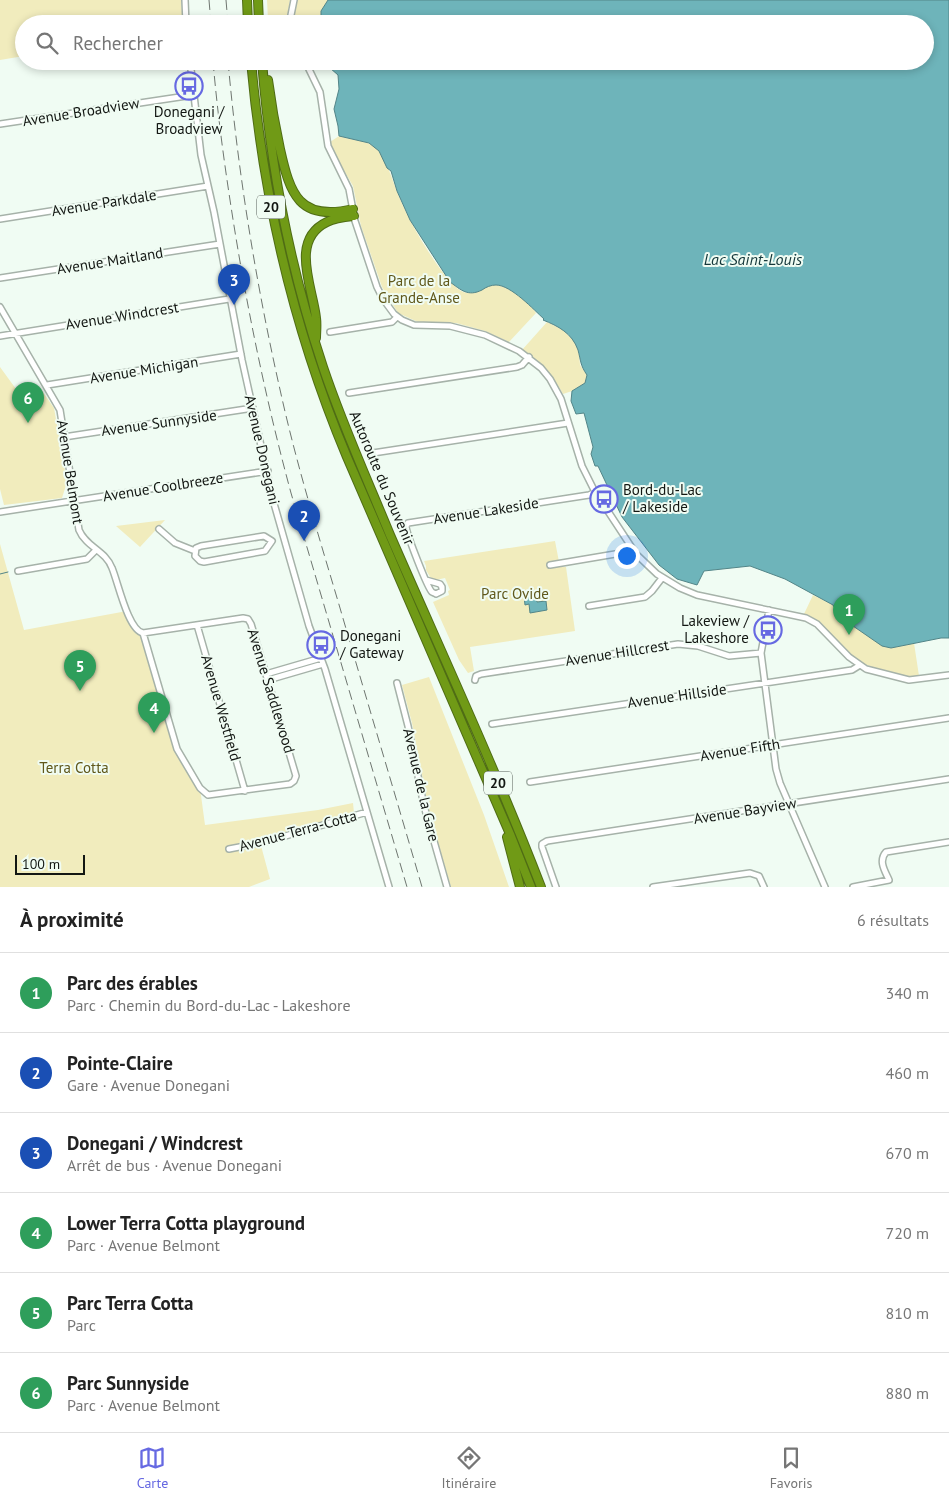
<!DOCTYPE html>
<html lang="fr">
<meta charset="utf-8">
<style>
:root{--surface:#fff;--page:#f6f6f6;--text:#222;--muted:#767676;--line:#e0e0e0;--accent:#6669e2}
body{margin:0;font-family:"PT Sans",sans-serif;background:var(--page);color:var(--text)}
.scale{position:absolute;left:15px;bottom:12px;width:70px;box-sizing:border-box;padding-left:5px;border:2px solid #131713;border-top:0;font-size:14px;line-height:18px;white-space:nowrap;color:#131713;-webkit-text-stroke:4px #f0fcf3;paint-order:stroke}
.you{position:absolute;left:626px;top:555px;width:18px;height:18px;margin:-12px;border:4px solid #fff;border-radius:50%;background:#1a73e8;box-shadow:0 0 0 8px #1a73e833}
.badge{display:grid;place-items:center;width:32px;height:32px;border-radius:50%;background:var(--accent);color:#fff;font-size:16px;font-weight:700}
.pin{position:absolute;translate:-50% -41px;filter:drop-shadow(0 1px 2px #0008)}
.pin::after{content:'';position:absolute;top:26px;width:18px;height:15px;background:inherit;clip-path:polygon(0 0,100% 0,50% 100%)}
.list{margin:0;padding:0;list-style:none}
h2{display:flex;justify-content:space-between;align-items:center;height:65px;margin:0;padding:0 20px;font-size:21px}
h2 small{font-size:16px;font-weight:400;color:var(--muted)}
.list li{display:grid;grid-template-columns:32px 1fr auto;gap:15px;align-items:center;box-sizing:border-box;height:80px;padding:0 20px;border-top:1px solid var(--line)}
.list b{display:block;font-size:19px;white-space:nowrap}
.list p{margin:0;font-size:16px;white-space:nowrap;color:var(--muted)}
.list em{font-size:16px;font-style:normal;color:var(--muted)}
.icon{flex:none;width:28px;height:28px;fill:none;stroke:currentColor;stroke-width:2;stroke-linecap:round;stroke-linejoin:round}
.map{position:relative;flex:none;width:949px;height:887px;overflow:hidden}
.search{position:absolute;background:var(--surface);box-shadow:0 2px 8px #0003;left:15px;right:15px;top:15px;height:55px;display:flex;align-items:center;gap:12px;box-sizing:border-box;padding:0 18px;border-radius:28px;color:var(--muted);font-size:19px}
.sheet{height:545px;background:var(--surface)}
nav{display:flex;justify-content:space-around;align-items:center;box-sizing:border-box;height:70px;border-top:1px solid var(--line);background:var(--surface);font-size:14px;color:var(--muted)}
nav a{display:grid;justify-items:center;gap:2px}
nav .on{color:var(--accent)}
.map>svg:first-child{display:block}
.green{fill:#f1ecbd}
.water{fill:#6eb4ba;stroke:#538588}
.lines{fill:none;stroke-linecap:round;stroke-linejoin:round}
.stream{stroke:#538588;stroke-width:1}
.minor-casing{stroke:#a6b2a9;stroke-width:8}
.highway-casing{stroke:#4f6c15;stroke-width:10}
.minor{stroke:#fff;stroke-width:5}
.highway{stroke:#709a16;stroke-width:8}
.rail{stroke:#6e756f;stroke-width:1;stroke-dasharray:10 5;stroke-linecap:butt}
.labels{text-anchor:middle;stroke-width:4;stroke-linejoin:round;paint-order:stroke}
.shield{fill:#f0fcf3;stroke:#555c56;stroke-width:1}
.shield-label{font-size:14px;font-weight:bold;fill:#131713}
.street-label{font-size:15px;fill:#131713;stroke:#f0fcf3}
.poi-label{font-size:15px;fill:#131713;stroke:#f0fcf3;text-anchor:start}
.park-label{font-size:15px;fill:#60581b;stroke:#f0fcf3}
.water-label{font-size:16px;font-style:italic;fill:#15383b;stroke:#f0fcf3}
</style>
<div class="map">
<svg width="949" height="887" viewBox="0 0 949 887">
<rect width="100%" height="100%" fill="#f0fcf3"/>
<path class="green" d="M0 0H181L183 24H24V56L0 60Z
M267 0H290L287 18 268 20Z
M297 0H328L321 11V24H294V17Z
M339 136C350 140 367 140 375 147 385 155 392 179 397 191 405 215 438 272 457 288 473 301 481 285 496 285 507 285 531 304 536 313L509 342 485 331 456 323 418 322 398 313 382 287 361 226 353 186 336 157 330 142Z
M547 322 563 330 574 341 579 353 580 365 587 375 585 383 572 391 563 394C552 375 541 361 522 350Z
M0 367 24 400 40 388 54 408 67 482 62 498 4 505 0 489Z
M165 520 140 547 116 526Z
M555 541 560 567H566L575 631 470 647 474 671 468 673 459 660 433 602 449 595 448 591 450 590 445 578 436 580 430 577 426 570V566L424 561Z
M0 544 24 630 127 611 132 624 143 633 177 749 200 788 205 825 318 810 353 803 354 813 260 842 270 879 249 887H0Z
M813 595 833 605 840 617 891 648 914 643 919 676 908 677 875 668 864 664 848 653 822 624 804 614Z
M429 677 484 815 509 887H451L430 816 412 723 402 685Z"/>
<path class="water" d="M328 0H949V638H941L891 648 882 646 840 617 833 605 785 579 750 566 704 571 697 585 677 579 659 565 622 517 598 466H595L591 454 593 447 584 413 576 414 571 401 572 391 585 383 587 375C580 365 581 361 578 350 572 333 558 326 543 320L544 319C534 310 511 285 496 285 491 285 486 287 482 290 468 297 461 290 450 282L410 220 397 191 391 171 387 168 379 151 369 143 339 136 338 126 334 109 339 89 338 75 322 61H925V24H321V11Z
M536 594 537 602 546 601 547 610 530 613 529 604 525 605 524 596Z"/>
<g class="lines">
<path class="stream" d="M0 574 8 572"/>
<g class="minor-casing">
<path id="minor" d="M185 0 186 24
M291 24V15L294 0
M190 61 201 155 214 212 242 360 273 500 309 626 325 669 389 887
M305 61 320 92 328 146 349 189 355 221 377 287 383 299 394 314 402 320 414 325 450 326 485 335 519 351 541 368 550 379 561 399 582 466 594 490 636 554 657 574 680 588 697 595 806 618 817 624 849 657 866 669 909 680 949 675
M0 124 193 95
M0 219 208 186
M0 278 220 244
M0 307 60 410 79 530C86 547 106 551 112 568 118 582 128 630 143 633L177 749 200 788 208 795 290 784 294 781 296 776 251 624 248 619 243 618 143 633
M330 332 392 322 397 317
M0 336 229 299
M47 385 241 354
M349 393 517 367 522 365 529 357
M64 437 253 408
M373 453 568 423
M0 512 268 471
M159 529 175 543 195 551
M264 536 272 541 265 551 204 562 200 561 195 556 196 548 201 546Z
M550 565 627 552 634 550
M18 571 87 559 96 550
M426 580 440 584 442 587V591L436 594C435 593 433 593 432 592 428 589 406 533 406 526L408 523 589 495 595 492
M589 606 645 597 652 591 662 578
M769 610 761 653 776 769 780 783 825 887
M197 625 245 791
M266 674 321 658
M268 680 323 664
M475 680 476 676 481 674 678 644 698 646 729 656 761 653
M397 683 408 726 424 806 447 887
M492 724 852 670 860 665
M530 782 949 718
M229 849 265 842 367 812
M556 887 542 847V844L547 841 949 779
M653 887 750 873 759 876 764 887
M853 887 889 880C885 871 878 861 886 852L949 842"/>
</g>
<g class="highway-casing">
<path id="highway" d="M247 0 248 24
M258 0 259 24
M251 61C263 197 294 331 347 457L510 834 531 887
M262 61C270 165 290 268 323 367 342 424 367 479 390 535 441 652 495 768 541 887
M268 80C271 103 275 126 280 149 290 194 299 222 353 209
M316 338C316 332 317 325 316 318 313 288 289 240 327 222 335 218 345 217 354 216
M507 837 520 887"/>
</g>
<use href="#minor" class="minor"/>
<use href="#highway" class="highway"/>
<path class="rail" d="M209 0 211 24
M226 0 228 24
M213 61C217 108 223 154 230 200 245 299 265 397 291 493L407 887
M228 61C238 173 256 284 281 394 297 466 319 537 340 608 367 701 395 794 422 887"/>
</g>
<defs>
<g id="bus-ring" transform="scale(1.4375)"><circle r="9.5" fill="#f0fcf3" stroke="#6669e2" stroke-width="1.5"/><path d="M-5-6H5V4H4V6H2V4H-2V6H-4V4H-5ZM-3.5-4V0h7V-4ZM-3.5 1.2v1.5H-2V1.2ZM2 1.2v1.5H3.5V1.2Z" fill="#6669e2"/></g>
</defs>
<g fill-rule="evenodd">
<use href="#bus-ring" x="189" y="86"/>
<use href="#bus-ring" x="604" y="499"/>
<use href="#bus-ring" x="768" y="630"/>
<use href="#bus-ring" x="321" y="645"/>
</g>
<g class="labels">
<g class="shield">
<rect x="257" y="195.5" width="28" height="23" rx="4"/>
<rect x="484" y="771.5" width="28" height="23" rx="4"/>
</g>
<g class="shield-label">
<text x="271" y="212">20</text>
<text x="498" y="788">20</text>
</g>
<g class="street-label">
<text transform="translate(81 112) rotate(-9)" y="5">Avenue Broadview</text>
<text transform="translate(104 203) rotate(-9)" y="5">Avenue Parkdale</text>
<text transform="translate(110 261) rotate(-9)" y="5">Avenue Maitland</text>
<text transform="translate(122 316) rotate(-9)" y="5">Avenue Windcrest</text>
<text transform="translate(144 370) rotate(-9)" y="5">Avenue Michigan</text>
<text transform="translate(159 423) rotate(-8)" y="5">Avenue Sunnyside</text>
<text transform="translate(262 450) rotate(77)" y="5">Avenue Donegani</text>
<text transform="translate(70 472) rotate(81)" y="5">Avenue Belmont</text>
<text transform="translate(382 478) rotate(67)" y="5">Autoroute du Souvenir</text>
<text transform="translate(163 487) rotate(-9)" y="5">Avenue Coolbreeze</text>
<text transform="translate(486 511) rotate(-9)" y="5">Avenue Lakeside</text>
<text transform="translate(617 653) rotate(-9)" y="5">Avenue Hillcrest</text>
<text transform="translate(271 691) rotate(73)" y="5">Avenue Saddlewood</text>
<text transform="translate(677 696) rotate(-8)" y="5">Avenue Hillside</text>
<text transform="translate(221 708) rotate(74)" y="5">Avenue Westfield</text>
<text transform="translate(740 750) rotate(-9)" y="5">Avenue Fifth</text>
<text transform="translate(421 785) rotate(77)" y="5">Avenue de la Gare</text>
<text transform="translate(745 811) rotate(-9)" y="5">Avenue Bayview</text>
<text transform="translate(298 831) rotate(-15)" y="5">Avenue Terra-Cotta</text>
</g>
<g class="poi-label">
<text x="189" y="117" text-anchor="middle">Donegani /<tspan x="189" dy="17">Broadview</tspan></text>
<text x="623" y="495">Bord-du-Lac<tspan x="623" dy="17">/ Lakeside</tspan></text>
<text x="749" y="626" text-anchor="end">Lakeview /<tspan x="749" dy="17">Lakeshore</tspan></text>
<text x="340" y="641">Donegani<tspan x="340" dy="17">/ Gateway</tspan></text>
</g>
<g class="park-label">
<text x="419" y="286">Parc de la<tspan x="419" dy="17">Grande-Anse</tspan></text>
<text x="515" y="599">Parc Ovide</text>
<text x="74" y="773">Terra Cotta</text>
</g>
<g class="water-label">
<text x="753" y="265">Lac Saint-Louis</text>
</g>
</g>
</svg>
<div class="scale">100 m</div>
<div class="you"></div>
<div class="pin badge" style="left:849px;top:635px;background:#2e9e5b">1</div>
<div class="pin badge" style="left:304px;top:541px;background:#1a4fb4">2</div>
<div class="pin badge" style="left:234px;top:305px;background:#1a4fb4">3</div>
<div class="pin badge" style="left:154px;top:733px;background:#2e9e5b">4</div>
<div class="pin badge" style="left:80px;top:691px;background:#2e9e5b">5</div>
<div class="pin badge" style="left:28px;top:423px;background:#2e9e5b">6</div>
<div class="search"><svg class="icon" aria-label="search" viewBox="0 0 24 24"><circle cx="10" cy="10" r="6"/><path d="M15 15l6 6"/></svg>Rechercher</div>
</div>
<section class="sheet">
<h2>À proximité<small>6 résultats</small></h2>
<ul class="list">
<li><span class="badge" style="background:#2e9e5b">1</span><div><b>Parc des érables</b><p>Parc · Chemin du Bord-du-Lac - Lakeshore</p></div><em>340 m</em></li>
<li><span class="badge" style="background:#1a4fb4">2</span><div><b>Pointe-Claire</b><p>Gare · Avenue Donegani</p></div><em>460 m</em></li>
<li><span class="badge" style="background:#1a4fb4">3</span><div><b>Donegani / Windcrest</b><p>Arrêt de bus · Avenue Donegani</p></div><em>670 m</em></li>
<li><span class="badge" style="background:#2e9e5b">4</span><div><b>Lower Terra Cotta playground</b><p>Parc · Avenue Belmont</p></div><em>720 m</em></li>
<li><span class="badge" style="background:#2e9e5b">5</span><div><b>Parc Terra Cotta</b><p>Parc</p></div><em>810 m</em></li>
<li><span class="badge" style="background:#2e9e5b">6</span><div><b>Parc Sunnyside</b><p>Parc · Avenue Belmont</p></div><em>880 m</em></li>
</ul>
</section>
<nav>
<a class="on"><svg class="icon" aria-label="map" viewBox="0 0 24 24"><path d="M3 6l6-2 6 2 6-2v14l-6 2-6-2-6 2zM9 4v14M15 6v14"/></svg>Carte</a>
<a><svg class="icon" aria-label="directions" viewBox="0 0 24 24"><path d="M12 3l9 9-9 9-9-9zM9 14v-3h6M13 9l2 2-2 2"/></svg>Itinéraire</a>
<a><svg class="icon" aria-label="saved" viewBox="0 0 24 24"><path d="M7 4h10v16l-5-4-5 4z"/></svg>Favoris</a>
</nav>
